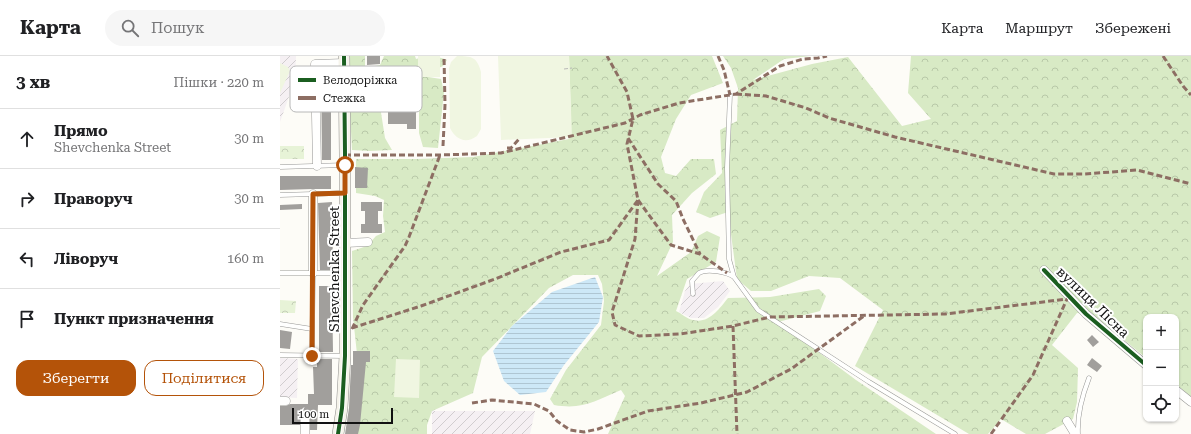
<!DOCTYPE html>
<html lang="uk">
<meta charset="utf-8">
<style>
:root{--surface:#fff;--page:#f6f6f6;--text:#202124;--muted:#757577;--line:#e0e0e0;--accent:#b45309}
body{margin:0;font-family:"Roboto Serif",serif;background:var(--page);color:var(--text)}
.controls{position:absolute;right:12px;bottom:12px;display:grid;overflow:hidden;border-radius:8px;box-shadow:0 1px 3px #0004}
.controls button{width:36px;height:36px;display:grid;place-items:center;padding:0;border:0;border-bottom:1px solid var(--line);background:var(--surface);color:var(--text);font:20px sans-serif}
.scale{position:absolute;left:12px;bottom:10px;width:101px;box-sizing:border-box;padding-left:4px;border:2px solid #111;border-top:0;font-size:11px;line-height:14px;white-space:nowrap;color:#111;-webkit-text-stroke:3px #fff;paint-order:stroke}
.stop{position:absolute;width:12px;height:12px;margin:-9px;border:3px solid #b45309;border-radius:50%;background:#fff}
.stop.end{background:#b45309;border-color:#fff;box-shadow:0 1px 4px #0008}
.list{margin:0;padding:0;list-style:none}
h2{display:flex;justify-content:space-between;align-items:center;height:52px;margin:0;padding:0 16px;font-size:17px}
h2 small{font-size:13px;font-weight:400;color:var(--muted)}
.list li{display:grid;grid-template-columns:26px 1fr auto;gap:12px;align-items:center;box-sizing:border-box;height:60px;padding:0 16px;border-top:1px solid var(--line)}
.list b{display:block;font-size:15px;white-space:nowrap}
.list p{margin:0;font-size:13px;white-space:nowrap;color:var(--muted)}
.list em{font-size:13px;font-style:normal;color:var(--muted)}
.actions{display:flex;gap:8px;padding:12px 16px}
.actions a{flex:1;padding:9px 0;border:1px solid var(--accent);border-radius:12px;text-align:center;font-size:14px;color:var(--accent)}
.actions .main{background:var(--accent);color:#fff}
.icon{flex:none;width:22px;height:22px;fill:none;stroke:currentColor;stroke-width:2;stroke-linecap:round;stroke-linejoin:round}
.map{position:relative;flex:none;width:911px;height:378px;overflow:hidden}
header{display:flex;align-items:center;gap:24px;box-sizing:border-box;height:56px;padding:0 20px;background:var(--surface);border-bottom:1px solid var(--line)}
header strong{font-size:19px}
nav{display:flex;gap:22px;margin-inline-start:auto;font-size:14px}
.search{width:280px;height:36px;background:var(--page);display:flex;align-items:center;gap:10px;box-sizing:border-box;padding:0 14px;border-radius:22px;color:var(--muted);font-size:15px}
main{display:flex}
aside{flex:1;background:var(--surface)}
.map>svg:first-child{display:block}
.industrial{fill:url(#industrial-furrows)}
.forest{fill:url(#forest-crowns)}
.park{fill:url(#park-crowns)}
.pitch{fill:#f0f6e1}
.water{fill:url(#water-rules)}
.building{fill:#a19f9c}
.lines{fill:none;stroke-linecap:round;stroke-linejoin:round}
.lane-casing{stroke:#979795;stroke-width:5}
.street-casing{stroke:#979795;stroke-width:9}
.secondary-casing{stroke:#8e8d8b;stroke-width:12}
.path{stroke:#b9b9b8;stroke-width:1;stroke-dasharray:4 2;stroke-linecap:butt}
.lane{stroke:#fffffe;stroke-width:4}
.street{stroke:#fffffe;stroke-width:8}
.secondary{stroke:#f6f4eb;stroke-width:11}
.quiet{stroke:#8d6e63;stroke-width:3;stroke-dasharray:6 3;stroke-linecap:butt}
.cycleway-casing{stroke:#fff;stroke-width:6}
.cycleway{stroke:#1b5e20;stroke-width:4}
.route{stroke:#b45309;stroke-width:5}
.labels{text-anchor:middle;stroke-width:4;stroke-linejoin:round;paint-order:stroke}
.street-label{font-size:14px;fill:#111;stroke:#fff}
.key{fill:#fff;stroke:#b8b8b8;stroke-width:1}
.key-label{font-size:11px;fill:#111}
</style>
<header>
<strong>Карта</strong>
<div class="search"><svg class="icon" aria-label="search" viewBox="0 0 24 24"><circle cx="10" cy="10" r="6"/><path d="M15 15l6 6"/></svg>Пошук</div>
<nav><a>Карта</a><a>Маршрут</a><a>Збережені</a></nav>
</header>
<main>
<aside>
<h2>3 хв<small>Пішки · 220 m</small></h2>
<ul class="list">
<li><svg class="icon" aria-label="ahead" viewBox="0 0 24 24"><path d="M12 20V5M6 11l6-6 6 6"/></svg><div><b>Прямо</b><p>Shevchenka Street</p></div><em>30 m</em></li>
<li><svg class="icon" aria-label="right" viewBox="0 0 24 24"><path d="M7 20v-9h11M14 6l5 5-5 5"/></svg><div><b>Праворуч</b></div><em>30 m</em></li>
<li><svg class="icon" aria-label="left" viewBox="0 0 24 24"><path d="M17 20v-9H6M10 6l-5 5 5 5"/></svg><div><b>Ліворуч</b></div><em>160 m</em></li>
<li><svg class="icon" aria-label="arrive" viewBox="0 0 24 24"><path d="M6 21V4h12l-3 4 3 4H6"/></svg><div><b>Пункт призначення</b></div></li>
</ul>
<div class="actions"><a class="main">Зберегти</a><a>Поділитися</a></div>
</aside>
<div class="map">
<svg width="911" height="378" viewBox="0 0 911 378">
<defs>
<pattern id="industrial-furrows" width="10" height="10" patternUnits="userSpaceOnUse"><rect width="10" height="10" fill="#f5f0f3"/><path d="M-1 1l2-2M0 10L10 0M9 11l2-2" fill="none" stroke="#d1cdcf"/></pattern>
<pattern id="forest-crowns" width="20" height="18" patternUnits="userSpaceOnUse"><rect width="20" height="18" fill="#d8eac5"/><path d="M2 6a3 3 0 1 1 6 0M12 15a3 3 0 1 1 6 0" fill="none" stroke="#b8c8a8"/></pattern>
<pattern id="park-crowns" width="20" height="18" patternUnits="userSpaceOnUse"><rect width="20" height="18" fill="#e7f3d7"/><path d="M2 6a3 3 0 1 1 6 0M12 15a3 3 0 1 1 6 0" fill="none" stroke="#c5cfb8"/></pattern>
<pattern id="water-rules" width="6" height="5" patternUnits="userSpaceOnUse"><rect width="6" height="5" fill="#cde8f7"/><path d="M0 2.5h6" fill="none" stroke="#afc6d3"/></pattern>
</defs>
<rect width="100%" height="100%" fill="#fdfcf7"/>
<path class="industrial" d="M0 0H16L15 24 0 66Z
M443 225 450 235 438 251 424 262H411L399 256 405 235 410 228Z
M0 302 18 303 17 342 0 341Z
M152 355H255L250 378H152Z"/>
<path class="forest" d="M67 0H85V12L100 9 104 0H135L136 3C146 0 158 0 167 4L163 10 142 20 161 23 164 36 158 92 143 91 139 77V41C127 34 111 28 97 31L105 82 112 94 89 95 72 94Z
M289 0H432L443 27 411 39 396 63 381 101 385 117 396 120 411 103H434L436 118 412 137 392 159 393 186 377 220 411 196 418 180 427 175 440 181 436 206 407 223 396 255C401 257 407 263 413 264 429 268 439 253 448 242L490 241 539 233 546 240 540 255 498 266 576 324 656 378H328L345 340 341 334C315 345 303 354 274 349L270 343 286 314 321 269 324 245 322 228 318 219H293L269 232 202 301 193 337 152 355 147 369V378H75L80 326 73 261 72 195 87 190 96 180 105 176 103 160 104 144 95 140 76 137V103H137L193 101 289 83 291 61Z
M443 0H531L504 3 473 24 532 8 568 1 622 70 651 63 628 37 631 0H911V341L896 328V261H866V302L814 259 797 257 772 289 798 312 797 346 793 363 765 378H746L721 363 708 378H689L575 310 603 254 560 222 529 220 491 235H471L457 223 448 156 430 162 416 156 424 136 442 117 440 74 457 65 458 32 451 12Z"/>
<path class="park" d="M0 90H24V103H0Z
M0 244 16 245 15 257H0Z"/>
<path class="pitch" d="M138 0H160V21H138Z
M177 0C192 0 197 1 201 16V73L197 80C186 88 176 84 170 72L169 12 171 6Z
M218 0H289L292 81 221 84Z
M0 7 8 11 10 15 0 37Z
M116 303 140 304 139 342 114 341Z"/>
<path class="water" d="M315 221 323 241 319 266 284 309 266 336 240 339 224 325 213 295 232 270 272 236Z"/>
<path class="building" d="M87 0H100V8L87 9Z
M41 13H51V104H42Z
M102 39H136V73H127V68H108V48H103Z
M75 111 88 112 87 132H75Z
M0 120H51V133H33L0 134Z
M52 146 53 214H40L38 147Z
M81 146H102V155H98V168H102V177H81V168H85V155H81Z
M22 148V153L0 154V149Z
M39 230H52L53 296H39Z
M0 274 12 276 10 293 0 292Z
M812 279 819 286 813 291 807 284Z
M73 295H90V306H86L80 369 78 378H65L69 352 71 309H73Z
M812 302 822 310 817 316 807 309Z
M39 303H52V349H38L37 374H30V356L25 354 20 357V369H0V350H6L10 348H28V338H34L33 311H37V305H39Z"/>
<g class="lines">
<g class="lane-casing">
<path id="lane" d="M66 32 121 34
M0 111 65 109
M0 139 65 137
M0 217H64
M454 221 478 254 589 326 675 378
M413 238 412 225C414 223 417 219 419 217 427 212 447 216 454 221L449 203 447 112 450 39
M0 268 32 273
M0 299 64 300
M32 300 33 217
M798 378C797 358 802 340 809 322"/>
</g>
<g class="street-casing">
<path id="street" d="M37 110 35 8 64 7
M33 138V217
M65 187 88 186
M764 214 806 258 866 309
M896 334 911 346
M0 345H6
M25 359V378
M787 365 795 378"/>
</g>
<g class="secondary-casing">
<path id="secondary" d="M58 378 62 352 65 300V99L64 0"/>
</g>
<path class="path" d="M284 13 292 12"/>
<use href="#lane" class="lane"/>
<use href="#street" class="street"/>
<use href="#secondary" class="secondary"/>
<path class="quiet" d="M438 0 444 14 450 39
M883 0 903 30 911 39
M456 38 486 40 526 52 549 62 615 81 774 118H805L857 114 911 128
M348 82 378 128 396 145 403 163 420 198
M163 90 165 49 164 0
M227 92H231L240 82
M65 99H160L221 97 345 67 360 59 399 47 456 38 500 10 523 3 538 2 547 0
M358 144 355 183 332 256 335 269 359 280 400 278 453 270 490 261 665 258 787 243
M358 144 391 189 420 198 447 217
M453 270 457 378
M72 272 141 250 215 223 281 196 329 184 358 144 347 88 353 63 347 36 327 0
M72 273 83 249 125 190 129 181 160 99
M192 347 212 344 254 348 269 355 277 365 290 374 304 376 318 373 368 355 421 347 467 336 511 313 584 260
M711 378 753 319 787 243"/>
<g class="cycleway-casing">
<path id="cycleway" d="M764 214 806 258 866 309
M58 378 62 352 65 300V99L64 0"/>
</g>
<use href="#cycleway" class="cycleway"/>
</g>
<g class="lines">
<path class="route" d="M32 300 33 138 65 137V109"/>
</g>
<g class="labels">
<g class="street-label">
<text transform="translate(54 213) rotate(-90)" y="5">Shevchenka Street</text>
<text transform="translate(813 246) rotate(44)" y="5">вулиця Лісна</text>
</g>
</g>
<rect x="10" y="10" width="132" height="46" rx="6" class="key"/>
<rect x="18" y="22" width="18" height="4" fill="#1b5e20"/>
<rect x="18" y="40" width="18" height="4" fill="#8d6e63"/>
<g class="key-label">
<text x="43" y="28">Велодоріжка</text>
<text x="43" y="46">Стежка</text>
</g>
</svg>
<div class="controls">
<button>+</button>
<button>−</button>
<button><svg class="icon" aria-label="locate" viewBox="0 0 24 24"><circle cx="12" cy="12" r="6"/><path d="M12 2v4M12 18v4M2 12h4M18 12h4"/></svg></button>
</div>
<div class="scale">100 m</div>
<div class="stop" style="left:65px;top:109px"></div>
<div class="stop end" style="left:32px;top:300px"></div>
</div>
</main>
